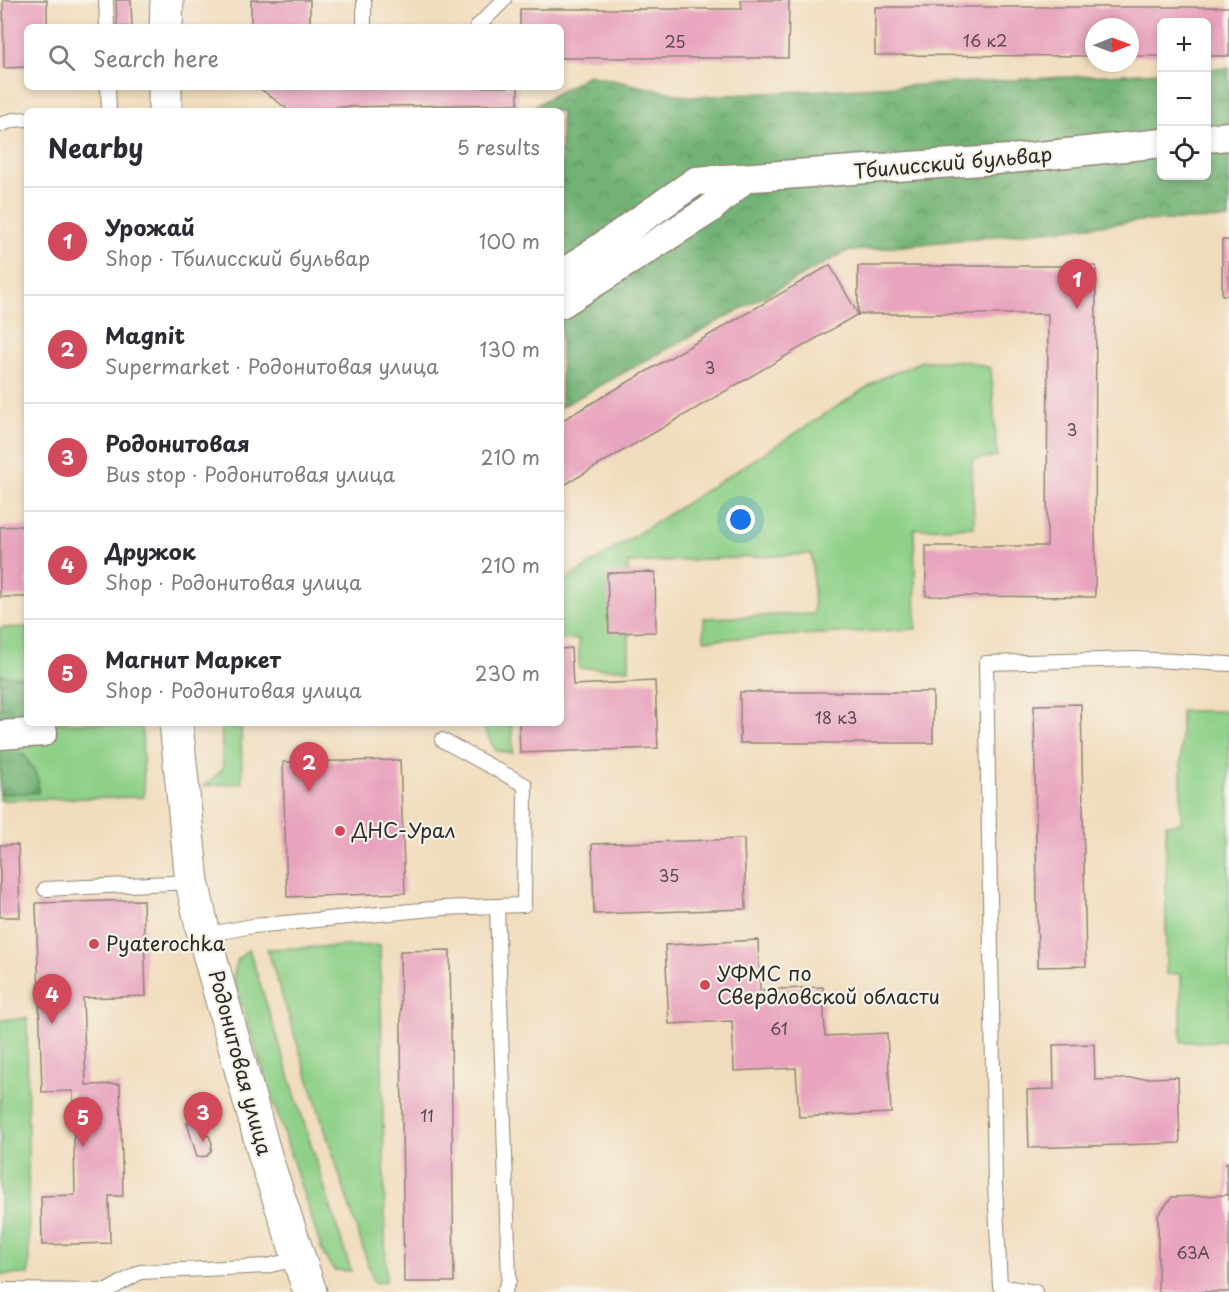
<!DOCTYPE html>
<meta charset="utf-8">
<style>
:root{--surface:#fff;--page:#f7f7f7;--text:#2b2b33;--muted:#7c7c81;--line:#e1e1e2;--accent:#d1495b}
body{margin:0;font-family:"Playpen Sans",sans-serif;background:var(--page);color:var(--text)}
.controls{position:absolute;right:18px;top:18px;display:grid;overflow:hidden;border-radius:9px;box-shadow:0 3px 9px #0003}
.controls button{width:54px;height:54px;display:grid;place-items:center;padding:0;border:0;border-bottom:2px solid var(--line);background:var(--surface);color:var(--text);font:30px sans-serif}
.compass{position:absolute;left:1085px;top:18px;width:54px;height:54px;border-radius:50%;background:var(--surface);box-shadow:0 3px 9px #0003;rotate:89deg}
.you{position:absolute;left:741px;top:520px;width:21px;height:21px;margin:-15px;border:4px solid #fff;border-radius:50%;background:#1a73e8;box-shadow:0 0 0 9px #1a73e833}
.badge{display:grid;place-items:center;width:39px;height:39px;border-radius:50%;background:var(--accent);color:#fff;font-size:20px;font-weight:700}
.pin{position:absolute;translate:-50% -50px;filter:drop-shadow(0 2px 3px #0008)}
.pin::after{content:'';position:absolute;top:32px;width:21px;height:18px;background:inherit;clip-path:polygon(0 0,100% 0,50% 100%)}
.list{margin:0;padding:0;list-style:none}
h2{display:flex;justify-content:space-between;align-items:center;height:78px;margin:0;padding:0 24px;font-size:26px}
h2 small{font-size:20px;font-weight:400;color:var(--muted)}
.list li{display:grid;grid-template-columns:39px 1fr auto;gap:18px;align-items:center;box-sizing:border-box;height:108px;padding:0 24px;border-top:2px solid var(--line)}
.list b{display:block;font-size:22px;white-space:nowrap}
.list p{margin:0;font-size:20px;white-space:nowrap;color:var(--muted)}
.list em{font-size:20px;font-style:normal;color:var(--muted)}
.icon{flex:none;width:33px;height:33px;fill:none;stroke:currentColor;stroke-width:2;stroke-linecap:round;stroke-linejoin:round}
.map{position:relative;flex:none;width:1229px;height:1292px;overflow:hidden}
.search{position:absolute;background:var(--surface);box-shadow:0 3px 9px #0003;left:24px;top:24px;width:540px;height:66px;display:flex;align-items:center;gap:15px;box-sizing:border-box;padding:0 21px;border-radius:9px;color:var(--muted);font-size:22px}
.panel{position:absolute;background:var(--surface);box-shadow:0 3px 9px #0003;left:24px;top:108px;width:540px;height:618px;border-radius:9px}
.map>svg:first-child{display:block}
.green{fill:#8ed088;stroke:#5c7e5a;stroke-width:1.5}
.forest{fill:url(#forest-crowns);stroke:#4e6e50;stroke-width:1.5}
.building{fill:#e8a3be}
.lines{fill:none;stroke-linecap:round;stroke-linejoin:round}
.lane-casing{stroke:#8e8474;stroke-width:16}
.street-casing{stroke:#8e8474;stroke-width:31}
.secondary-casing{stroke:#8e8474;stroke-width:35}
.lane{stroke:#fff;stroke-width:14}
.street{stroke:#fff;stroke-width:28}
.secondary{stroke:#fff;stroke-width:33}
.poi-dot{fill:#d1495b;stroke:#f7f3e8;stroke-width:2}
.labels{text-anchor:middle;stroke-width:4.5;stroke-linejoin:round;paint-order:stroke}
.number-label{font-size:16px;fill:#5a4950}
.street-label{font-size:20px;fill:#2b2b2b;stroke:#f7f3e8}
.poi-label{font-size:20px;fill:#2b2b2b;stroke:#f7f3e8;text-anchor:start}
</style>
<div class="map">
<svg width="1229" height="1292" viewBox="0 0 1229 1292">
<defs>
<pattern id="forest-crowns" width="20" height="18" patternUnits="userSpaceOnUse" patternTransform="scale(1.5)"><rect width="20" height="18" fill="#72b274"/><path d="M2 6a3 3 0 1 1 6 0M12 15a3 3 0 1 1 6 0" fill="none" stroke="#5e915f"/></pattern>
</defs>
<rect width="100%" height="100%" fill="#f7f3e8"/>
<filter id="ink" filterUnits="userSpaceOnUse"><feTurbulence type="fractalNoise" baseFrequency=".0167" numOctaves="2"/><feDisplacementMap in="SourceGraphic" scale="12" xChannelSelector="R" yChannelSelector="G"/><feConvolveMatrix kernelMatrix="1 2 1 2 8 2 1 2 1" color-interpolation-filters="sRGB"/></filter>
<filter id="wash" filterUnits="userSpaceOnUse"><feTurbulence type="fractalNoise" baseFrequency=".008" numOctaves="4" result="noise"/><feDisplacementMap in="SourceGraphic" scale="24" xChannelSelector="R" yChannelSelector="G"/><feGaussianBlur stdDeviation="1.35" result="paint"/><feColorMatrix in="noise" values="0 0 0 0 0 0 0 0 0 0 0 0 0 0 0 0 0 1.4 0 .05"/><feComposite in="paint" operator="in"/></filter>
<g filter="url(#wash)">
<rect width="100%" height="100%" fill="#f1ddbe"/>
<path class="green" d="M922 361H966L991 368 997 456 972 460 974 527 914 529 916 629 704 640V618L814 614 812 554 628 563 629 669 579 668V639L561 640V583L880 379Z
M27 627V723H142L144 797 0 800V628Z
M1181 711H1229V1041L1181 1042V974H1166V824H1181Z
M221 723H241L242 783 204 786 223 769Z
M481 723H512L513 753 496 751Z
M380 945 386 1281 374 1283 267 949Z
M249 949 351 1271 334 1270 323 1254 233 978 238 959Z
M27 1018 29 1274 0 1275V1020Z"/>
<path class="forest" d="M1229 68V219L1139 221 845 252 561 407V111H526L588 75 691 97 1161 72 1162 176H1206L1207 69Z
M0 675 27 677V717H0Z
M0 753H23L38 777V793L0 794Z"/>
<g id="blocks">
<path class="building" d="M3 0H47V27H27V67L4 68Z
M116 0H131L132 27H117Z
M251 0H310V27L251 25Z
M741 0H789L788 58H561V27H520V9H742Z
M875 7H1229V56H1206V22H1161V56H1130V27H1094V56L875 55Z
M258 87H518V104L337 107 338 111H286V108Z
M1222 240H1229V295H1222Z
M830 265 858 314V266H1096L1095 597 926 596V546H1047L1048 314H858L561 487V421Z
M27 526V597H0V527Z
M655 572 656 632 609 633 607 573Z
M571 648 573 685 655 681 658 748 520 753 519 723H561V649Z
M740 692H933V743H740Z
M1081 704 1086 966 1038 967 1034 705Z
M400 760 405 893 287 897 283 762Z
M744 839 746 909 594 914 592 844Z
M0 845H18L20 917H0Z
M143 900 146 996 83 998 86 1085 120 1084 123 1196H109L110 1243 42 1245 41 1196 75 1195 73 1091 42 1092 36 903Z
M758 940 760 990 823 987 825 1036 887 1033 891 1113 799 1117 796 1068 734 1071 732 1021 669 1024 665 945Z
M450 950 454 1282H404L400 951Z
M1094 1044 1095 1080 1178 1077 1180 1143 1029 1148 1027 1090 1054 1089 1053 1045Z
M198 1120 202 1133 209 1136 212 1143 211 1151 207 1156 197 1157 187 1123Z
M1226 1162H1229V1292H1158V1215L1172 1197 1227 1195Z"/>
</g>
</g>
<g filter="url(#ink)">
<use href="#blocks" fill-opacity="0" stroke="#8e8474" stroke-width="1.5"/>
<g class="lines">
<g class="lane-casing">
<path id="lane" d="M106 0 107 27
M364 27V0
M477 27 504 0
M108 87 109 111
M0 125 13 120 27 119
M45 889 192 882
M497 906 509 1280 504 1292
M204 935 253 926 443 908 524 905 525 785 442 740
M0 1290 107 1291 140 1272 267 1266 300 1258
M1035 1292 1000 1286 995 1184 986 663 1136 659 1229 664"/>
</g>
<g class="street-casing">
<path id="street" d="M1206 138 1229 136
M561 275 696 181 1010 159 1162 143
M561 304 709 210 744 179
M0 735 43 732"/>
</g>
<g class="secondary-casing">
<path id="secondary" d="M166 27 167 0
M165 111V87
M176 723 192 882 204 935 266 1159 310 1292"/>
</g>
<use href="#lane" class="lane"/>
<use href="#street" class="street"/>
<use href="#secondary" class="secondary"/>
</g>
</g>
<g class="poi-dot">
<circle cx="340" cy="831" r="6"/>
<circle cx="94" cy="944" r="6"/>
<circle cx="705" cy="985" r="6"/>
</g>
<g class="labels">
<g class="number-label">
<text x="985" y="47">16 к2</text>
<text x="675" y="48">25</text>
<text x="710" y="374">3</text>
<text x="1072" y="436">3</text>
<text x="836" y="724">18 к3</text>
<text x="669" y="882">35</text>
<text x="779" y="1035">61</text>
<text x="427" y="1122">11</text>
<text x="1193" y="1259">63А</text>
</g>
<g class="street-label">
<text transform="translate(953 163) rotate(-5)" y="7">Тбилисский бульвар</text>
<text transform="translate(240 1063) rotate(75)" y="7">Родонитовая улица</text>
</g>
<g class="poi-label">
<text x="352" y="838">ДНС-Урал</text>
<text x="106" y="951">Pyaterochka</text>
<text x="717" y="981">УФМС по<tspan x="717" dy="23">Свердловской области</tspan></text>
</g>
</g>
</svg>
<div class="controls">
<button>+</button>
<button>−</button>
<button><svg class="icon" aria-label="locate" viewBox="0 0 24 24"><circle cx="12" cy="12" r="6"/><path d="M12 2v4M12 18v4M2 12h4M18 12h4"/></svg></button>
</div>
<svg class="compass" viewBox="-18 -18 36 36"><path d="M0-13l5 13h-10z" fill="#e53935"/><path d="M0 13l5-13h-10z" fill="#7c7c81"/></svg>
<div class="you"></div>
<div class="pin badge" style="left:1077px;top:309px">1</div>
<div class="pin badge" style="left:309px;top:792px">2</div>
<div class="pin badge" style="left:203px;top:1142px">3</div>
<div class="pin badge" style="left:52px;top:1024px">4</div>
<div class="pin badge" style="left:83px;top:1147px">5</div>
<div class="search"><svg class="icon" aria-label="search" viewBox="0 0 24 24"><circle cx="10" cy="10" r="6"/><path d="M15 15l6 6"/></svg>Search here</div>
<section class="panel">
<h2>Nearby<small>5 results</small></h2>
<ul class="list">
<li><span class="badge">1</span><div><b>Урожай</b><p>Shop · Тбилисский бульвар</p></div><em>100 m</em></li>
<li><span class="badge">2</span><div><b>Magnit</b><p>Supermarket · Родонитовая улица</p></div><em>130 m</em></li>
<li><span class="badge">3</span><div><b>Родонитовая</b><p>Bus stop · Родонитовая улица</p></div><em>210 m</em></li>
<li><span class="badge">4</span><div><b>Дружок</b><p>Shop · Родонитовая улица</p></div><em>210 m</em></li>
<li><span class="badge">5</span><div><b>Магнит Маркет</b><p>Shop · Родонитовая улица</p></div><em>230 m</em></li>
</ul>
</section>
</div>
